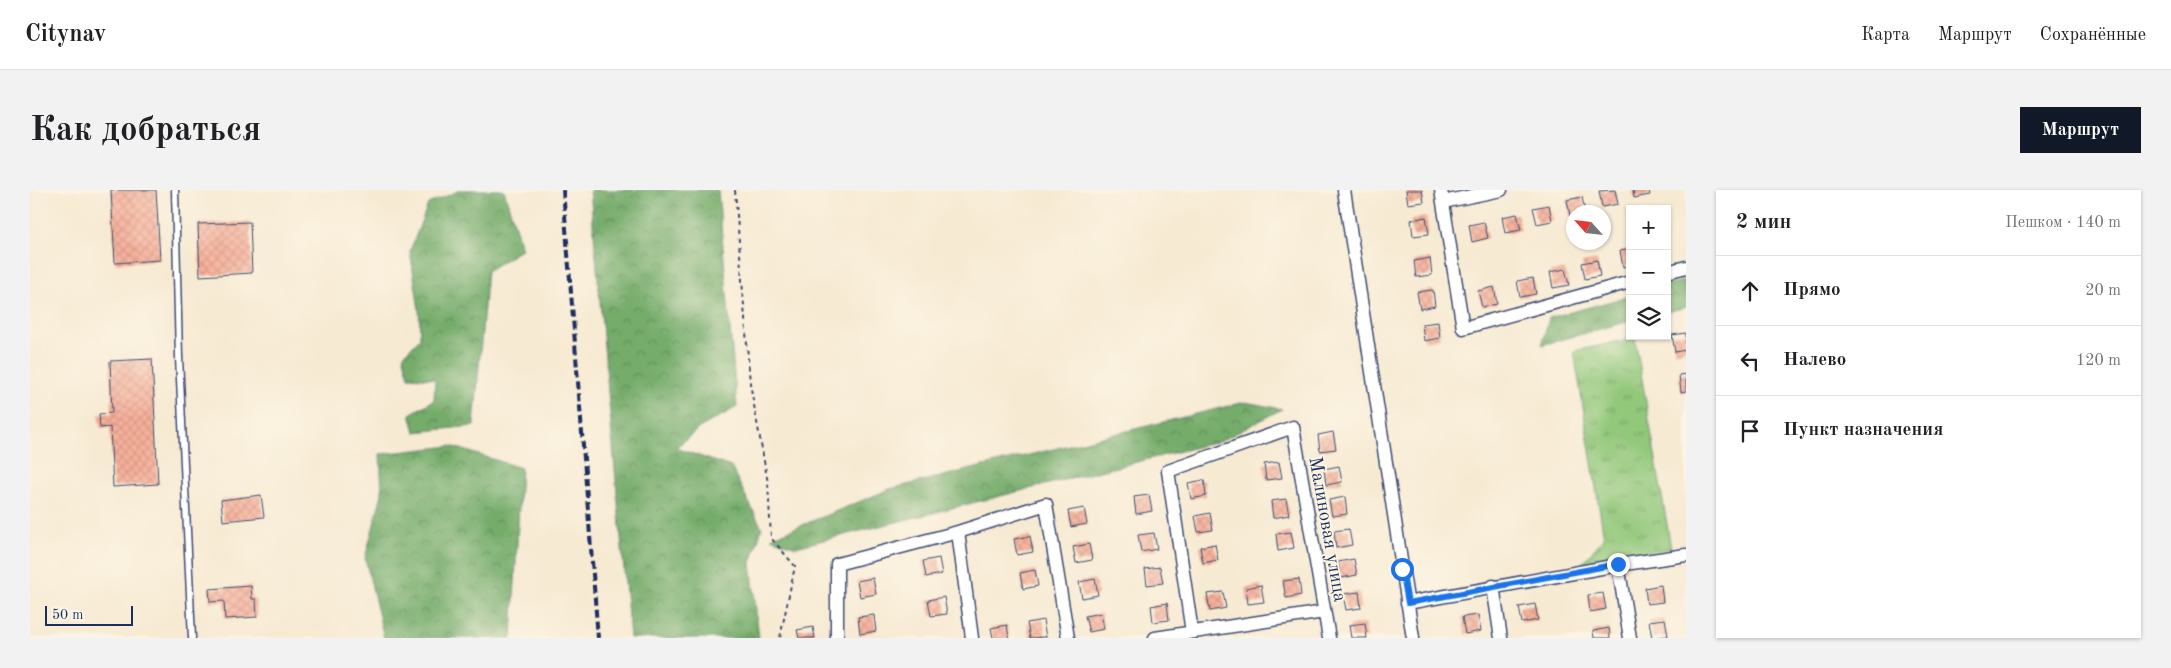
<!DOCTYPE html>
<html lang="ru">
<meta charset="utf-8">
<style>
:root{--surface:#fff;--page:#f2f2f2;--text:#202124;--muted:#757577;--line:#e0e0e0;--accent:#111827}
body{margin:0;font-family:"Old Standard TT",serif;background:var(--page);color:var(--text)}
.controls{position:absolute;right:15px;top:15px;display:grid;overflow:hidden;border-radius:0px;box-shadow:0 1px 4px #0004}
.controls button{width:45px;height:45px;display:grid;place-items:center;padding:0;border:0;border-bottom:1px solid var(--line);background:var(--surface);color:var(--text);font:25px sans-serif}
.compass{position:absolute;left:1536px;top:15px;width:45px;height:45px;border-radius:50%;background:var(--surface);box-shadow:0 1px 4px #0004;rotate:297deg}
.scale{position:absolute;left:15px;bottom:12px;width:88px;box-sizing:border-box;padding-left:5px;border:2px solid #1b2f5e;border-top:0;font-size:14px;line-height:18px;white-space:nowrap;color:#1b2f5e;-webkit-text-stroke:4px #fcf5e5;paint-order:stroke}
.stop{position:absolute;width:15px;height:15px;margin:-11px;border:4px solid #1a73e8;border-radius:50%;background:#fff}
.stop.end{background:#1a73e8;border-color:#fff;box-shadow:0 1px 5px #0008}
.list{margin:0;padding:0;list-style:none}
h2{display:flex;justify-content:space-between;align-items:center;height:65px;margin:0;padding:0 20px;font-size:21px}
h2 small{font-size:16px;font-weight:400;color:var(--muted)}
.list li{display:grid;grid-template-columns:32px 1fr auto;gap:15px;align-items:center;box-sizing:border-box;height:70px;padding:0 20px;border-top:1px solid var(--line)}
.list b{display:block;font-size:19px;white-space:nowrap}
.list em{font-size:16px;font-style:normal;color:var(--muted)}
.icon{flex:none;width:28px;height:28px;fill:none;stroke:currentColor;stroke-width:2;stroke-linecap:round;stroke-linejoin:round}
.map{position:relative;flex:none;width:1656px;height:448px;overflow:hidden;border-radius:0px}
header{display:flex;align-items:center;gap:30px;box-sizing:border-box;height:70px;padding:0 25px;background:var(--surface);border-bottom:1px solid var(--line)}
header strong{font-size:24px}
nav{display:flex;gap:28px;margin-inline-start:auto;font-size:18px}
.intro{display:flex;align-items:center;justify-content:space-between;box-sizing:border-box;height:120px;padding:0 30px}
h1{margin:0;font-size:35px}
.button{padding:12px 22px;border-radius:0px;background:var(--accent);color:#fff;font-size:18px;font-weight:700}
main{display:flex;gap:30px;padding:0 30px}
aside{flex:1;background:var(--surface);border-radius:0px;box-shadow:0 1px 4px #0004}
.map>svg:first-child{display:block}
.forest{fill:url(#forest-crowns);stroke:#486e64}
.park{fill:url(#park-tufts);stroke:#567c6c}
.building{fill:url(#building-cross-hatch)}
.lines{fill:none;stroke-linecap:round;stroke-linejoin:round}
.service-casing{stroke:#3c4b70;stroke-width:9}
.minor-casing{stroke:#3c4b70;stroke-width:15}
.path{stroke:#3c4b70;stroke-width:2;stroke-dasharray:4 4;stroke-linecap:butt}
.service{stroke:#fff;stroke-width:6}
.minor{stroke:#fff;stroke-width:12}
.rail{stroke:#1b2f5e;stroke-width:4;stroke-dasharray:8 4;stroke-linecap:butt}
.route{stroke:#1a73e8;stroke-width:6}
.labels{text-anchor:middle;stroke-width:4;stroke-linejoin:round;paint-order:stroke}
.street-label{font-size:19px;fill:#1b2f5e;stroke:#fcf5e5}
</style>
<header>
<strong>Citynav</strong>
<nav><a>Карта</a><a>Маршрут</a><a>Сохранённые</a></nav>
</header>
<div class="intro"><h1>Как добраться</h1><a class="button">Маршрут</a></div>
<main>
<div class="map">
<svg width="1656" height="448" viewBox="0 0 1656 448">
<defs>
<pattern id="forest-crowns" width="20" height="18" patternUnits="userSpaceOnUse" patternTransform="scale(1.25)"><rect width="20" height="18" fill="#75ac6a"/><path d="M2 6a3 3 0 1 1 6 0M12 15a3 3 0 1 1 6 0" fill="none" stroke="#5f8c5a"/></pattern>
<pattern id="park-tufts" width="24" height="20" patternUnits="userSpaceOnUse" patternTransform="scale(1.25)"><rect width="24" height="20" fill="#92c87a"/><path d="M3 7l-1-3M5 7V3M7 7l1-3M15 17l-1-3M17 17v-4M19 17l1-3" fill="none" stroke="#76a367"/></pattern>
<pattern id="building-cross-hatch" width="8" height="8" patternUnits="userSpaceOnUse" patternTransform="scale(1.25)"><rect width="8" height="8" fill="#f7b09a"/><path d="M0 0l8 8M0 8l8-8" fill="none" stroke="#d39887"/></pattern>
</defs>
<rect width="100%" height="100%" fill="#fcf5e5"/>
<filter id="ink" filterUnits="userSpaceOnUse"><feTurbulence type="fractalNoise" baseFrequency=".02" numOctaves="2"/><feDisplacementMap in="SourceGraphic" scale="10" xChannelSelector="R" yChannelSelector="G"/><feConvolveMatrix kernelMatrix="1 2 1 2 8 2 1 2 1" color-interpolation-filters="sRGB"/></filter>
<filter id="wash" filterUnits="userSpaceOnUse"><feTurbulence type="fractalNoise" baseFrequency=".0096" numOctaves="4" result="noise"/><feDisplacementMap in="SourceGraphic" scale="20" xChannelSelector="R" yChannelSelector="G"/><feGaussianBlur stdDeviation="1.12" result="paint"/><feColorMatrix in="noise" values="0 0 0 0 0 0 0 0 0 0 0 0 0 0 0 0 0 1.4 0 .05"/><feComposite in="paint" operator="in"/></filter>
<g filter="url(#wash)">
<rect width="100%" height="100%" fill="#f7ead3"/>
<path class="forest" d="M430 0H474L492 59 457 81 444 236 385 242 380 224 404 210 405 189 379 187 373 165 390 148 389 120 380 61 398 14Z
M560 0H688L707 217 669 238 646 258 701 277 732 338 721 373 729 448H600Z
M1656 90V117L1637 122V95Z
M1600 106V131L1512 155 1519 128Z
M1215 212 1252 219 1191 251 766 357 741 348 860 299Z
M421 256 491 278 482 448H354L335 368 352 304 350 264Z"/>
<path class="park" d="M1605 148 1641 358 1552 373 1574 348 1544 161Z"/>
<g id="blocks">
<path class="building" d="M81 0H126L130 70 85 73Z
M1376 0H1392L1394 12 1378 14Z
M1585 0 1588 14 1572 17 1569 1Z
M1603 0H1619L1620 5 1604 8Z
M1552 7 1555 22H1544V25L1540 26 1537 10Z
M1519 15 1522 31 1507 34 1503 18Z
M1487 24 1491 40 1475 43 1472 27Z
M1396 27 1399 44 1383 46 1381 30Z
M220 32 222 83 170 86 168 34Z
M1454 32 1458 48 1442 52 1439 35Z
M1600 59V75L1593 77 1590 61Z
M1400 68 1402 85 1386 87 1384 71Z
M1567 70 1570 86 1555 89 1552 73Z
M1535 79 1539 95 1523 98 1520 82Z
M1503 88 1506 104 1490 107 1487 91Z
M1464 97 1467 114 1452 117 1448 101Z
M1403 100 1405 116 1390 119 1387 102Z
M1408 132 1410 148 1394 151 1392 134Z
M1656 143V160L1645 162 1642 145Z
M122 169 128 294 83 297 80 237 70 238 69 224 82 223 80 171Z
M1656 184V201L1651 202 1649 185Z
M1303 242 1306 259 1290 261 1288 245Z
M1249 272 1252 288 1236 290 1234 274Z
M1309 276 1312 292 1296 295 1294 279Z
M1174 290 1176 306 1161 309 1158 293Z
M231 305 234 327 193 331 191 310Z
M1119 305 1122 321 1106 324 1104 307Z
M1315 307 1317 324 1302 326 1299 310Z
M1256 309 1259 325 1243 328 1241 311Z
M1054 318 1057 334 1041 337 1038 321Z
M1180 323 1183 340 1168 342 1165 326Z
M1319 339 1322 355 1306 358 1304 341Z
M1261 342 1264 358 1248 361 1246 344Z
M1124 343 1127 359 1111 362 1108 345Z
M1000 346 1003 362 987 365 984 349Z
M1059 354 1062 370 1046 373 1043 357Z
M1185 354 1188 370 1173 373 1170 357Z
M909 368 912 384 896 387 893 371Z
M1324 369 1327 385 1311 388 1308 372Z
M1130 377 1133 393 1117 395 1115 379Z
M1005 380 1008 396 993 399 990 383Z
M843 388 846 404 830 407 827 391Z
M1065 389 1068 405 1052 408 1049 392Z
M1269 389 1271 405 1256 408 1253 391Z
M1231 395 1234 412 1218 414 1216 398Z
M1631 395 1633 412 1617 414 1615 398Z
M221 396 222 409H226L227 427 195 429 194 411 180 412 179 399Z
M1193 402 1196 418 1180 421 1177 404Z
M1329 402 1331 418 1316 420 1313 404Z
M1573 403 1576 419 1560 422 1558 405Z
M914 407 917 424 901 426 898 410Z
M1137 413 1139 430 1123 432 1121 416Z
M1505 414 1508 430 1492 433 1489 417Z
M1071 423 1074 439 1059 442 1055 426Z
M844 425 846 441 830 444 828 427Z
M1448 425 1451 441 1435 444 1432 427Z
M1635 429 1638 446 1622 448 1619 431Z
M1013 430 1016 447 1000 448 997 433Z
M1335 433 1337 448H1321L1319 435Z
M977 435 979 448H963L961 438Z
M783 437 785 448H769L767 440Z
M1579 438 1580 448H1564L1563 441Z"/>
</g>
</g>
<g filter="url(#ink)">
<use href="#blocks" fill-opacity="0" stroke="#3c4b70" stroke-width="1"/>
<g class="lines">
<g class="service-casing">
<path id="service" d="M145 0 149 167 162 448"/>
</g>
<g class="minor-casing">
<path id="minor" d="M1314 0 1383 448
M1411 0 1433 138 1600 92
M1413 12 1471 0
M1637 82 1656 77
M928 342 942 448
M1588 375 1600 448
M1463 396 1471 448
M1377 413 1588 375 1656 365
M1162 442 1138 281 1263 237 1299 448
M807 448V374L928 342 1016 314 1038 448
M1125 448 1294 422"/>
</g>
<path class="path" d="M705 0 720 193 738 293 741 348 765 376 750 448"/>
<use href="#service" class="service"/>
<use href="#minor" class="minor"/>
<path class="rail" d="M533 0 568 448"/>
</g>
</g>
<g class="lines" filter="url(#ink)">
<path class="route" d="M1372 379 1378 413 1588 374"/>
</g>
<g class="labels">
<g class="street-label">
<text transform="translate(1299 339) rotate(80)" y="7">Малиновая улица</text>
</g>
</g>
</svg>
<div class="controls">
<button>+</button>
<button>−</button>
<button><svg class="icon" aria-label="layers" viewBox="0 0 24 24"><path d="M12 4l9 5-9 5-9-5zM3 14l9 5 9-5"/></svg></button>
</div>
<svg class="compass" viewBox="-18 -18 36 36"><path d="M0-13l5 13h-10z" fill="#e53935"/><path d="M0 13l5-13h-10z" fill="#757577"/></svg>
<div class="scale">50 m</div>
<div class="stop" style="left:1372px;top:379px"></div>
<div class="stop end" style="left:1588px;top:374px"></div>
</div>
<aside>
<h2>2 мин<small>Пешком · 140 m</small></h2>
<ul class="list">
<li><svg class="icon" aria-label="ahead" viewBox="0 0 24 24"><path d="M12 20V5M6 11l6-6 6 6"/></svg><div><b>Прямо</b></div><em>20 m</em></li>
<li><svg class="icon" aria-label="left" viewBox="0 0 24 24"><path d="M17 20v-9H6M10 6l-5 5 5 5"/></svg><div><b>Налево</b></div><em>120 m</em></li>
<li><svg class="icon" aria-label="arrive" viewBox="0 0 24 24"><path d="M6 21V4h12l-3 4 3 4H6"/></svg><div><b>Пункт назначения</b></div></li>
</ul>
</aside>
</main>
